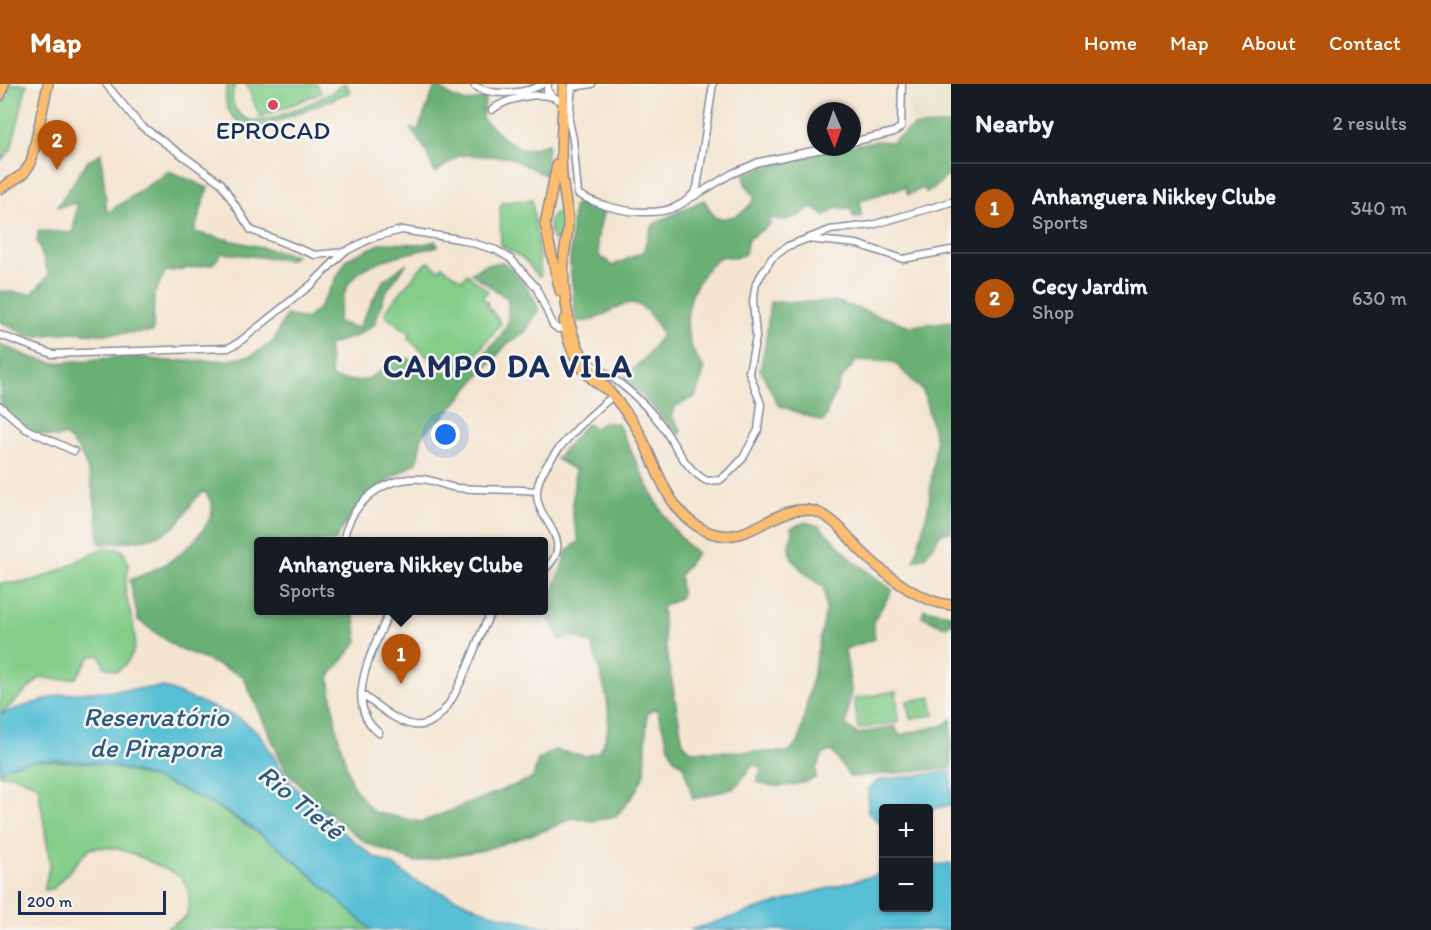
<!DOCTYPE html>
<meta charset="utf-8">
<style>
:root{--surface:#171b24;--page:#242831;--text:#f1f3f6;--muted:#9ea1a6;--line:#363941;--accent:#b45309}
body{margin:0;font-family:Itim,sans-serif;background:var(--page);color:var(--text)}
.controls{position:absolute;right:18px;bottom:18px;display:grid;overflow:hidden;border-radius:6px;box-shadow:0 2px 4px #0004}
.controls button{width:54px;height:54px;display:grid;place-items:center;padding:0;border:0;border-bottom:2px solid var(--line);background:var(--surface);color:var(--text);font:30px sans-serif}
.compass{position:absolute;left:807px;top:18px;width:54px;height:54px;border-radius:50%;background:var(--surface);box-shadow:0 2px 4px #0004;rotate:178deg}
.scale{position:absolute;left:18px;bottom:15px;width:148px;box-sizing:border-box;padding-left:6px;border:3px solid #1b2f5e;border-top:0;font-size:16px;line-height:21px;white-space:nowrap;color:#1b2f5e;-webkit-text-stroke:4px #f6f6f2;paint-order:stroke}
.you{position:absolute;left:446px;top:351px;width:21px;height:21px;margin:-15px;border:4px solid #fff;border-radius:50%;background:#1a73e8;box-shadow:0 0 0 9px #1a73e833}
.badge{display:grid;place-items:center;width:39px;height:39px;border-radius:50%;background:var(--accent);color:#fff;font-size:20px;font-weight:700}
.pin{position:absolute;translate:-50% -50px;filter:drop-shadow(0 2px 3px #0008)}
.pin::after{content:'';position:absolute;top:32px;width:21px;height:18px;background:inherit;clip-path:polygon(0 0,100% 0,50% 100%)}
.popup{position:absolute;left:254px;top:453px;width:294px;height:78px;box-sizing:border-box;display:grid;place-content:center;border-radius:6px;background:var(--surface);filter:drop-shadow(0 2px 4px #0005);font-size:20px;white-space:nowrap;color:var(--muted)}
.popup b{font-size:22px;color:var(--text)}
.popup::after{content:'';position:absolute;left:50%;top:100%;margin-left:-12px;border:12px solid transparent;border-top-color:var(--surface)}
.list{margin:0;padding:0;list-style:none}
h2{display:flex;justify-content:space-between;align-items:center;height:78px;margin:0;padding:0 24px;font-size:26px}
h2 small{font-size:20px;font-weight:400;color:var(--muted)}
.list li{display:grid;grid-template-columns:39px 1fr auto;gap:18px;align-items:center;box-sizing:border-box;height:90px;padding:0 24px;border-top:2px solid var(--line)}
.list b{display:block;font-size:22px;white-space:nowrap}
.list p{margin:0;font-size:20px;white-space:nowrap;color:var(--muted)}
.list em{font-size:20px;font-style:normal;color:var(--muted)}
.map{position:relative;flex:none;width:951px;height:846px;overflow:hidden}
header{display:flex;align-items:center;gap:36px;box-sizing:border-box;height:84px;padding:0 30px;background:var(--accent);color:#fff}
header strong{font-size:28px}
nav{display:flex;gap:33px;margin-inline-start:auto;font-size:21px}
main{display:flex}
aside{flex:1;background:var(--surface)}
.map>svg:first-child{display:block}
.built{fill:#deddbb}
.green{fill:#83cd89;stroke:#4f7e74;stroke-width:1.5}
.forest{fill:#6ab075;stroke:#42706a;stroke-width:1.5}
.water{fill:#58c0d5;stroke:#3a789a;stroke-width:1.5}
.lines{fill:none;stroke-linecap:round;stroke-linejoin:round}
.street-casing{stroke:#888a98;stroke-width:9}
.primary-casing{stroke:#888a98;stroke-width:12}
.street{stroke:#fff;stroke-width:6}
.primary{stroke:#fcbd6f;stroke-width:9}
.poi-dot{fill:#d1495b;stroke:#f6f6f2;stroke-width:2}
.labels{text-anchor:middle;stroke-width:5;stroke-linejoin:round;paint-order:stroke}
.poi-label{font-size:26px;fill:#1b2f5e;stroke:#f6f6f2}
.water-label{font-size:27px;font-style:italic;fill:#2d5a82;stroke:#f6f6f2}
.district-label{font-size:32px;font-weight:bold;letter-spacing:1.5px;fill:#1b2f5e;stroke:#f6f6f2}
</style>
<header>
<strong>Map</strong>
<nav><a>Home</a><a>Map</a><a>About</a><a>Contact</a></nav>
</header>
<main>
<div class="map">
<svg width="951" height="846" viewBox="0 0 951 846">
<rect width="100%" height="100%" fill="#f6f6f2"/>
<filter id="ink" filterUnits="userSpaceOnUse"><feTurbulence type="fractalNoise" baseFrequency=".0167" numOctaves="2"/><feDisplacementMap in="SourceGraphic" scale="12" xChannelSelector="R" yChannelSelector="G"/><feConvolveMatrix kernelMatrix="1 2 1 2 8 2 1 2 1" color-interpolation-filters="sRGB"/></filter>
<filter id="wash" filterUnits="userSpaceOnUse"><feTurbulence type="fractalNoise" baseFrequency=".008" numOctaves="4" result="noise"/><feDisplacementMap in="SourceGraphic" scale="24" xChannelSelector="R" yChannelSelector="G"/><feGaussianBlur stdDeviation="1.35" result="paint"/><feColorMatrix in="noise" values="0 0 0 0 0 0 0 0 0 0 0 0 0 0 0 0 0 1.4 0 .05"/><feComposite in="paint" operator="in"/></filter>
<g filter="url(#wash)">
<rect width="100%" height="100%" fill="#f4e5d1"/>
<path class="built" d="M909 0H951V37L910 39Z"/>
<path class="green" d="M8 0H27L11 66 0 77V25Z
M228 0H235C232 8 231 15 234 23 239 31 247 37 257 37 272 37 333 12 342 0H348L345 4H349L350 8 266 42C240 48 218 26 228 0Z
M246 0H317L321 9 260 33Z
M532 116 541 191 539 193 524 175 501 161 500 123 503 118Z
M555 129H560L565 136 563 154 554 157C548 149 547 135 555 129Z
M429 178 439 186 442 182 462 196 467 190 488 207 482 214 488 218 487 221 501 239 463 287 458 288 436 270 431 275 408 255 411 250 385 232V227L422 182Z
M105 463 122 466C136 490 122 491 126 510 131 539 148 566 117 587L104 583 100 571 90 573 76 594 58 596 41 593 0 631V499C45 501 67 481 105 463Z
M896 607 899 638 858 645 854 615Z
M931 613 934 631 911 635 907 617Z
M30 676 103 680 159 696 209 718 275 760 372 846H164L186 833C190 820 191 804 181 793 177 790 169 787 164 785 139 772 117 759 89 765L53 805 44 806 50 779 38 701 13 691H0V687L10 680Z"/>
<path class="forest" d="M436 0 452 13 467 18 486 13 482 34 503 54 524 66 548 60 545 91 509 73 460 71 435 89 425 65 411 45 418 46Z
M951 40V90L927 109 923 104 908 111 905 103 860 116 861 133H853L852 126 837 123 824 132 823 129 810 123 801 131 784 136 769 134 771 140 748 155 745 170 735 174 722 172C686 197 674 251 705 285L695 313 676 322 671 332 682 346 679 351 624 293 644 275 662 251C629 185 614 243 576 237L570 180 573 122 577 120 600 123 603 129 597 156 600 174 606 176 612 182 643 168C646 160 648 149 653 141 655 138 697 119 704 116L715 134C734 135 745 130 755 114L745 99 744 90 813 69 875 57 891 58 914 42Z
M101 69 107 129 169 87 208 104 194 148 296 171 289 176 222 169 213 180 165 188 154 211 153 248 98 250 71 248 30 253 0 237V207L32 210 49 191 37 157 38 147 73 149 77 119 57 123 87 78Z
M435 157 438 162C411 170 362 174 347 203 342 213 340 227 337 238L358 244 383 197 407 179 385 209 375 240 354 253 328 261 332 294C361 300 375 298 392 273L411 275 426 287 440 286 463 291 500 253 508 238V215L471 189 485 181 503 178C521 193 530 205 539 226L525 248 507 260 449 327 422 351 417 378C373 404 361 413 335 457L258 458V526H352L354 530 358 557 329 593 337 648 352 701 373 728 422 738 533 694 538 676 554 666 586 672 599 668C620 635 601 595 592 560L572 552 560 556 546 529 567 467 579 457 572 429 575 386 556 375 586 340 595 344 604 338 618 340C638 378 662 444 697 469L680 491 681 513 662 523 665 560 683 659 691 667H698L788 668 799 658 826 526 824 504C805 489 779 474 793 449L791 444 805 438 819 442 854 477 892 506 873 538 875 555 845 565 851 606 846 641 857 650 895 642 899 651 944 641 951 635V684L850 693 832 667 823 670 816 684V694C795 702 779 706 757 698L762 683 752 681 735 704 693 715 683 681 673 674 656 624 647 630 645 689 635 709 616 732 593 737 572 734 546 746 483 766 415 778 366 759 324 725 286 687 243 592 176 563 138 536 130 496C160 484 182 474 202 447 213 432 217 422 204 407 190 417 186 432 174 443 159 457 120 458 100 460 95 425 95 374 64 351 47 361 7 333 0 316 0 305 0 273 0 260L30 273 54 279 132 272 167 277 229 276 251 272 273 258 286 231 306 235 319 224 347 175 382 159 424 160Z
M770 218H838L910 242 951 237V448H942L925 473 914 477 928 426 936 357 923 307 894 278 857 276 841 295 823 338 778 321 760 285 766 257Z
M924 525 951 530V540L945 543 922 532Z"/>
<path class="water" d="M163 603 239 634 259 649 291 700 327 729 337 744 376 774 393 781 415 797 490 829 540 842 581 846H372C339 819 310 787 276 761 220 718 151 685 80 677 54 675 24 673 0 687V631L6 628 63 610Z
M951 687V721L929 726 884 724 883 739 881 740 868 729V705L879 696Z
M951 779V846H690L800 812 883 789 884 824H928L929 782Z"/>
</g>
<g filter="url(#ink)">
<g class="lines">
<g class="street-casing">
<path id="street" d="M106 0 140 41 221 99 251 146 315 171 344 168
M548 0 547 6 552 12
M572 0 569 37 573 55 578 110C609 128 676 142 697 104L713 0
M475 2C493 13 525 10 543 0
M573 3 592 0
M492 26C506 14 543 6 559 16
M852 58 894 48 901 43 902 0
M693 113 731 90 759 78 832 63
M807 155 857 160 903 175 951 166
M0 251 52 270 228 264 238 259 312 200 344 168 374 153 402 146 459 155 496 166 511 175 536 203 553 241 558 245 568 244
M589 279C616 294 641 315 660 339 674 358 685 386 707 397L720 396 733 385 743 374 758 346 761 320 749 288 756 253 753 217 756 199 772 174 788 162 830 146 872 141 951 118
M0 322 26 345 74 367
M343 458C350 419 383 392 422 395 435 396 445 403 458 404 484 406 510 405 537 407
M544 486C579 455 534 437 537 407 539 376 591 330 614 311
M361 610C376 620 392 635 409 640 455 654 472 555 493 526
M379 649C340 619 376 561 390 526"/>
</g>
<g class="primary-casing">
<path id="primary" d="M563 0C564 30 559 61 562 91 563 107 568 124 568 140 568 151 565 161 564 172 562 200 566 235 577 261 592 294 623 317 640 350 657 383 667 428 704 446 751 469 776 412 819 429 836 436 847 452 859 465 882 488 918 518 951 521
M0 12 4 0
M557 80 545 141 560 207
M0 105 23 90 31 79 48 0
M564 236C568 265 581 291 607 306"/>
</g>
<use href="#street" class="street"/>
<use href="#primary" class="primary"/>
</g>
</g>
<circle class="poi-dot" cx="273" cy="21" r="6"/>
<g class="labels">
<g class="poi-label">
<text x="273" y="55">EPROCAD</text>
</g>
<g class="water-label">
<text x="156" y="642">Reservatório<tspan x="156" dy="31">de Pirapora</tspan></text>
<text transform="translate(301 718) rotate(39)" y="9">Rio Tietê</text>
</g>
<g class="district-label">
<text x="508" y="293">CAMPO DA VILA</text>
</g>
</g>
</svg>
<div class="controls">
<button>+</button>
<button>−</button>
</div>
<svg class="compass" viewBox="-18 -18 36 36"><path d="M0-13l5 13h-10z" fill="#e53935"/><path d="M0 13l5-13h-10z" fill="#9ea1a6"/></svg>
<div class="scale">200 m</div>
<div class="you"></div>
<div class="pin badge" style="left:401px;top:600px">1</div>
<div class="popup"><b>Anhanguera Nikkey Clube</b>Sports</div>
<div class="pin badge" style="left:57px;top:86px">2</div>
</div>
<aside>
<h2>Nearby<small>2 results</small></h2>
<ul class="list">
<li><span class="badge">1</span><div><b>Anhanguera Nikkey Clube</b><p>Sports</p></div><em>340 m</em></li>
<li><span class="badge">2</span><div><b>Cecy Jardim</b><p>Shop</p></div><em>630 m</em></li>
</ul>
</aside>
</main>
